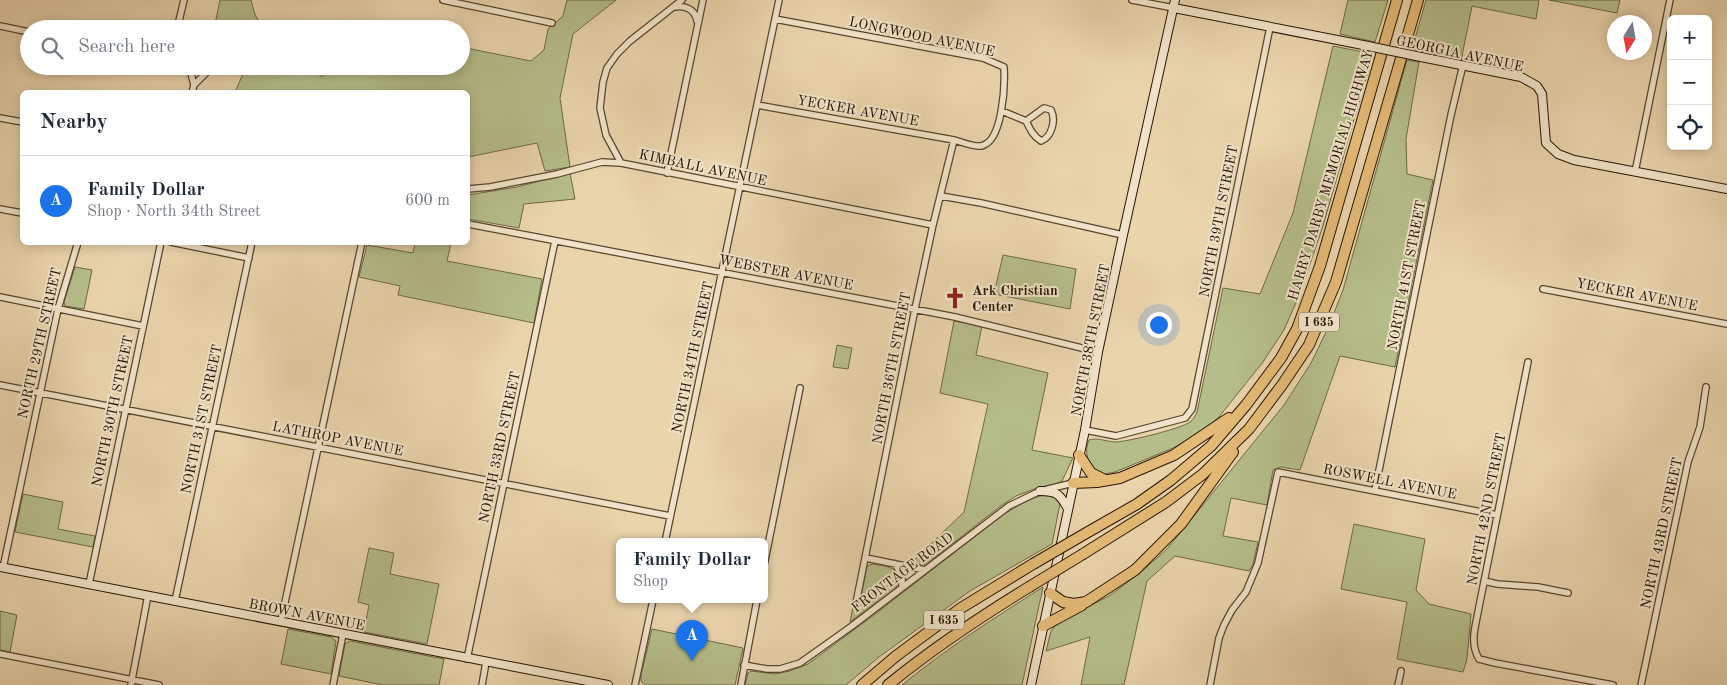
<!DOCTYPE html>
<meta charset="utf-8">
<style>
:root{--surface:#fff;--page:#f6f6f7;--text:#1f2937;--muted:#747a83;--line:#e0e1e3;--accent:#1a73e8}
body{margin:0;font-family:"Old Standard TT",serif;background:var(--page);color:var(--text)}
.controls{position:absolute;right:15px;top:15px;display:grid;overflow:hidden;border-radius:8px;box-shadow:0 2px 12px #0003}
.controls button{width:45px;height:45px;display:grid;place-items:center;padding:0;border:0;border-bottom:1px solid var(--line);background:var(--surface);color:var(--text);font:25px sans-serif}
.compass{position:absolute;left:1607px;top:15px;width:45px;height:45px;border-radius:50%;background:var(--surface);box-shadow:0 2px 12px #0003;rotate:191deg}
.you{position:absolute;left:1158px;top:324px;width:18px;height:18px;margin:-12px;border:4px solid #fff;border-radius:50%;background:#1a73e8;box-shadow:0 0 0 8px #1a73e833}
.badge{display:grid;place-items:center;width:32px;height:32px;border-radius:50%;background:var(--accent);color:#fff;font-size:16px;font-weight:700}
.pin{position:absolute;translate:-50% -41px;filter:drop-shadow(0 1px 2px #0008)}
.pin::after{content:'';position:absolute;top:26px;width:18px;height:15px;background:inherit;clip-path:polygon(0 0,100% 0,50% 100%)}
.popup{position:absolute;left:616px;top:538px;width:152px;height:65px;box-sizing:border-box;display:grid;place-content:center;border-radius:8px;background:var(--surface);filter:drop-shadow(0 1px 4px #0005);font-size:16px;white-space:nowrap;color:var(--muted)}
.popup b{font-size:19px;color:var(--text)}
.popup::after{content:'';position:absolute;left:50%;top:100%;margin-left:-10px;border:10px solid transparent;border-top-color:var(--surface)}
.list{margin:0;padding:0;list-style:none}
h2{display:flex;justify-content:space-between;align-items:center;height:65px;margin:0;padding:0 20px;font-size:21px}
h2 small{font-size:16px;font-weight:400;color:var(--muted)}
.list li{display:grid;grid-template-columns:32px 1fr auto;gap:15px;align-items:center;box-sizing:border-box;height:90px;padding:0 20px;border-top:1px solid var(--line)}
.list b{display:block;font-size:19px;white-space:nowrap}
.list p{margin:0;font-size:16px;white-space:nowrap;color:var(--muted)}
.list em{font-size:16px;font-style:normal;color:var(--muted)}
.icon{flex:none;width:28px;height:28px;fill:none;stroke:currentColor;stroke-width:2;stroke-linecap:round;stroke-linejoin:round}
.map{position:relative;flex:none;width:1727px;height:685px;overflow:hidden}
.search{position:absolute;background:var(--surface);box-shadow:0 2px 12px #0003;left:20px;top:20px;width:450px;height:55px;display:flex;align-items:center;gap:12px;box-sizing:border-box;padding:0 18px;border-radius:28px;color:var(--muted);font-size:19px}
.panel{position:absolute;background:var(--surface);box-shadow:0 2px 12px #0003;left:20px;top:90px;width:450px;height:155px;border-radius:8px}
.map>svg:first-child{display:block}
.green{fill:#b5bd8a;stroke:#6e6946}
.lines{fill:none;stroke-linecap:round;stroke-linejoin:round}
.street-casing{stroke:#57452c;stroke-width:8}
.secondary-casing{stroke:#261502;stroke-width:10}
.highway-casing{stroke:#261502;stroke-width:12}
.street{stroke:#f1e3c9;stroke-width:5.5}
.secondary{stroke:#f1e3c9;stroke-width:8}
.highway{stroke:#e5ba76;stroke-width:10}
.secondary-bridge-casing{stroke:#261502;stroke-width:10;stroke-linecap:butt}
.highway-bridge-casing{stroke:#261502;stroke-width:12;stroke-linecap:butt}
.secondary-bridge{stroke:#f1e3c9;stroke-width:8}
.highway-bridge{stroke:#e5ba76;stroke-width:10}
.labels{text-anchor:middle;stroke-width:4;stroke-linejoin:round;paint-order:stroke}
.shield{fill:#f1e3c9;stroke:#63533e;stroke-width:1}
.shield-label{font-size:12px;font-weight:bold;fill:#261502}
.street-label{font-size:14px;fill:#261502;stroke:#f1e3c9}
.poi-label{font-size:14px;font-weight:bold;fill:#261502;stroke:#f1e3c9;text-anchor:start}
</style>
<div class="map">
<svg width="1727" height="685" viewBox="0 0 1727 685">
<rect width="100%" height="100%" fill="#ead4ac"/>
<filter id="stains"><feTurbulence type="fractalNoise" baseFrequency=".004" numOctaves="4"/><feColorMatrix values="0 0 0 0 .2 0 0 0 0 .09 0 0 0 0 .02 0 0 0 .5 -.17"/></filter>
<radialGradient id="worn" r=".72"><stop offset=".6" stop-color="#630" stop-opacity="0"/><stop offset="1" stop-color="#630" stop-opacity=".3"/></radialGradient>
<path class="green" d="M220 0H251L255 15 264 29H214Z
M567 0H616L573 34 560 98 570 167 545 171 537 143 468 157V92H235L246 67 242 66H309L322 77 331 66H461V47L531 61 544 50 548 29 563 16Z
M1348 0H1388L1375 42 1340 34Z
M1426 0H1539L1536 19 1472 6 1461 61 1412 49Z
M1549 0H1620L1617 13Z
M1333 46 1373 54 1322 229 1299 296 1284 330 1263 362 1219 417 1202 432 1173 448 1115 472C1110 473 1103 475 1099 472 1087 466 1084 451 1089 440 1098 437 1107 442 1116 442 1130 441 1180 429 1190 422 1194 419 1195 416 1197 412L1223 288 1260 294 1293 213Z
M1407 60 1419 62 1406 139 1407 174 1433 180 1395 367 1340 356 1300 470 1281 467 1273 470 1267 505 1231 498 1223 536 1258 542 1253 564 1249 571 1175 556 1147 581 1124 685H1081L1090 637 1046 651 1051 631 1057 623 1109 596 1140 573 1167 549 1284 405 1311 363 1328 328 1343 290Z
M570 173 575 199 524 204 519 228 468 219V195L517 187Z
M451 243 447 261 542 279 534 323 398 295 400 286 359 277 367 245 413 253 415 243Z
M1003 255 1076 269 1070 309 994 294Z
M75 267 92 270 84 309 65 306 64 302Z
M954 321 982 326 976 355 1048 373 1032 450 1073 458 1062 481 1056 484 1037 488 1016 496 1002 505 925 565 911 563 964 512 988 404 940 393Z
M837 345 852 348 848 369 833 367Z
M23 494 63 502 58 529 95 536 93 547 15 532Z
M1046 495 1053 496 1060 504 1052 544 970 591 879 657 846 685H745L748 673 751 671 774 674 790 671 808 664 874 615 1004 514C1018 506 1031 497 1046 495Z
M1354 524 1425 539 1416 590 1429 604 1471 614 1467 659 1463 672 1397 659 1407 602 1341 589Z
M369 548 394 553 390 574 439 584 427 644 364 632 369 605 358 602Z
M873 564C883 566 894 566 899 576L896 588 850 622 853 607 859 606 867 567 869 565Z
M1043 587 1022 685H902C946 649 994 618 1043 587Z
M0 611 17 615 10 652 0 650Z
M288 629 331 637 336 641 331 674 281 664Z
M652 629 743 648 735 685H645L641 681V675Z
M350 641 444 659 439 685H383L339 676 345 644Z"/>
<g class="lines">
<g class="street-casing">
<path id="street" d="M443 0 552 23
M1132 0 1174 8
M674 7C685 5 695 9 697 21
M178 25 184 0
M0 26 29 32
M189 66 194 85 192 92
M194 85 206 73 207 66
M757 105 954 140C962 142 973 147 981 146 1003 142 1005 85 1004 67L983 58 775 19
M1044 108 1051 110C1056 120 1052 137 1041 141 1033 136 1030 129 1026 121Z
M1002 111 1026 121
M0 118 22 122
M621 163 606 135 600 108 603 82 607 68 617 54 630 41 682 0
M1635 172 1670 0
M667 173 703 0
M468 189 490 187 557 174 602 162 621 163 933 225
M941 196 981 203 1123 235
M0 209 22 213
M468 224 955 317 1098 352
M171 242 249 258
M1543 289 1727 324
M0 297 143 326
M1528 362 1479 607C1476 625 1469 642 1479 659L1495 663 1613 685
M0 385 670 516
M1085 430 1116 436 1185 418 1192 409 1270 27
M1375 490 1451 115 1463 65
M665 542 779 0
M866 558 925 570
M895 564 902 575V587
M764 565 800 388
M3 568 58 309 78 242
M1484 581 1497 584 1538 587 1568 593
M89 584 161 242
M175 601 252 242
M856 603 915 309 933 225 954 140
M281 621 362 242
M0 654 159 685
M467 659 555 241
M744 665 767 669H780L800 663 852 626 1009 506 1040 491 1073 483
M131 685 148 595
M333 685 343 634
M482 685 486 662
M635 685 653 600
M741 685 757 600
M1210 685 1219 638 1224 625 1232 610 1246 592 1258 563 1278 472 1497 515
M1398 685 1401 671
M1641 685 1688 462 1700 427 1706 387"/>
</g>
<g class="secondary-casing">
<path id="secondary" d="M1174 8 1363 45
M1421 57 1521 77 1537 86 1542 94 1546 143 1558 154 1574 160 1727 189
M1040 491C1057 491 1060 494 1068 509
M0 567 608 685
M1031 685 1085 430 1098 352 1123 235 1175 0"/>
</g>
<g class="highway-casing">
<path id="highway" d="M1079 455 1091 473 1105 480
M1073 483 1097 482 1120 478 1174 455 1229 418
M1088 532 1137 504 1171 480 1211 446 1246 405 1281 358 1297 329 1320 266 1397 0
M1083 554 1166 502 1203 474 1249 429 1282 385 1309 345 1336 282 1418 0
M1050 593 1063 602 1074 604 1086 602 1135 570 1181 524 1233 452
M1043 626 1082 605
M862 685 896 656 961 608 1033 564
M888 685C933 648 980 617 1029 587"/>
</g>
<use href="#street" class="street"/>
<use href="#secondary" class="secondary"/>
<use href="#highway" class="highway"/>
<g class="secondary-bridge-casing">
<path id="secondary-bridge" d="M1363 45 1421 57"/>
</g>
<g class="highway-bridge-casing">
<path id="highway-bridge" d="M1033 564 1088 532
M1029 587 1083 554"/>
</g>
<use href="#secondary-bridge" class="secondary-bridge"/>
<use href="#highway-bridge" class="highway-bridge"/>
</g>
<defs>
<g id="church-bare" transform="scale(1.725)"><path d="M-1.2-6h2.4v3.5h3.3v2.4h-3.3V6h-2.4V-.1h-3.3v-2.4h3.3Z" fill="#8f2418" stroke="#f1e3c9" stroke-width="2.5" paint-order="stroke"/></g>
</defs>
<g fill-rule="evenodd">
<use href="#church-bare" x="955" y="298"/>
</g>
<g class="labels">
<g class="shield">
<rect x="1299" y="312.5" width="40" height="19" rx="4"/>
<rect x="924" y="610.5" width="40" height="19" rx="4"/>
</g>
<g class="shield-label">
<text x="1319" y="326">I 635</text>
<text x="944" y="624">I 635</text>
</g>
<g class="street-label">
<text transform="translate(922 36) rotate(12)" y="5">LONGWOOD AVENUE</text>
<text transform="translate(1460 53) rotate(12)" y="5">GEORGIA AVENUE</text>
<text transform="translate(858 110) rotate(10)" y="5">YECKER AVENUE</text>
<text transform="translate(703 167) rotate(12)" y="5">KIMBALL AVENUE</text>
<text transform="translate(1330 175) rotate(-73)" y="5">HARRY DARBY MEMORIAL HIGHWAY</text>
<text transform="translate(1218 221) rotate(-79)" y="5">NORTH 39TH STREET</text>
<text transform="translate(786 272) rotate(11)" y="5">WEBSTER AVENUE</text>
<text transform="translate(1406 275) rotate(-79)" y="5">NORTH 41ST STREET</text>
<text transform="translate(1637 294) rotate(11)" y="5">YECKER AVENUE</text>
<text transform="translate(1090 340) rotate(-79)" y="5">NORTH 38TH STREET</text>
<text transform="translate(39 343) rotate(-77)" y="5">NORTH 29TH STREET</text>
<text transform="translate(692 357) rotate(-78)" y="5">NORTH 34TH STREET</text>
<text transform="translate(891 368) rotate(-79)" y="5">NORTH 36TH STREET</text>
<text transform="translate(112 411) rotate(-78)" y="5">NORTH 30TH STREET</text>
<text transform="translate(201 419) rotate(-78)" y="5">NORTH 31ST STREET</text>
<text transform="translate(338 438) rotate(11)" y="5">LATHROP AVENUE</text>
<text transform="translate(499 447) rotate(-78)" y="5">NORTH 33RD STREET</text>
<text transform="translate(1390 481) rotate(11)" y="5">ROSWELL AVENUE</text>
<text transform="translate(1486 509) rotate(-79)" y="5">NORTH 42ND STREET</text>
<text transform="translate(1661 533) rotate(-78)" y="5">NORTH 43RD STREET</text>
<text transform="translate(902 572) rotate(-37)" y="5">FRONTAGE ROAD</text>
<text transform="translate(307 614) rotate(11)" y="5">BROWN AVENUE</text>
</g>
<g class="poi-label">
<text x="972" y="295">Ark Christian<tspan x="972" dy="16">Center</tspan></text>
</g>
</g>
<rect width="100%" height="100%" filter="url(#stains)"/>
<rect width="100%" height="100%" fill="url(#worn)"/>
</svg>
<div class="controls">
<button>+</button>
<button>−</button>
<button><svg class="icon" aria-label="locate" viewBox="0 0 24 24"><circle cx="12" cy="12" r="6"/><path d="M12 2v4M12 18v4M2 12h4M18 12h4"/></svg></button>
</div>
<svg class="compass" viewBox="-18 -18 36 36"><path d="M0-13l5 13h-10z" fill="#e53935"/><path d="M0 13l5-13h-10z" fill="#747a83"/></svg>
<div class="you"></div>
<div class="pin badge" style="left:692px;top:661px">A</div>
<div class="popup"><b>Family Dollar</b>Shop</div>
<div class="search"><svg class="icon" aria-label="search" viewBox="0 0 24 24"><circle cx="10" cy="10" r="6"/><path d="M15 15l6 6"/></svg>Search here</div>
<section class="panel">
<h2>Nearby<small></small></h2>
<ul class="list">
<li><span class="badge">A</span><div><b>Family Dollar</b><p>Shop · North 34th Street</p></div><em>600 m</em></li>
</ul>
</section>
</div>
